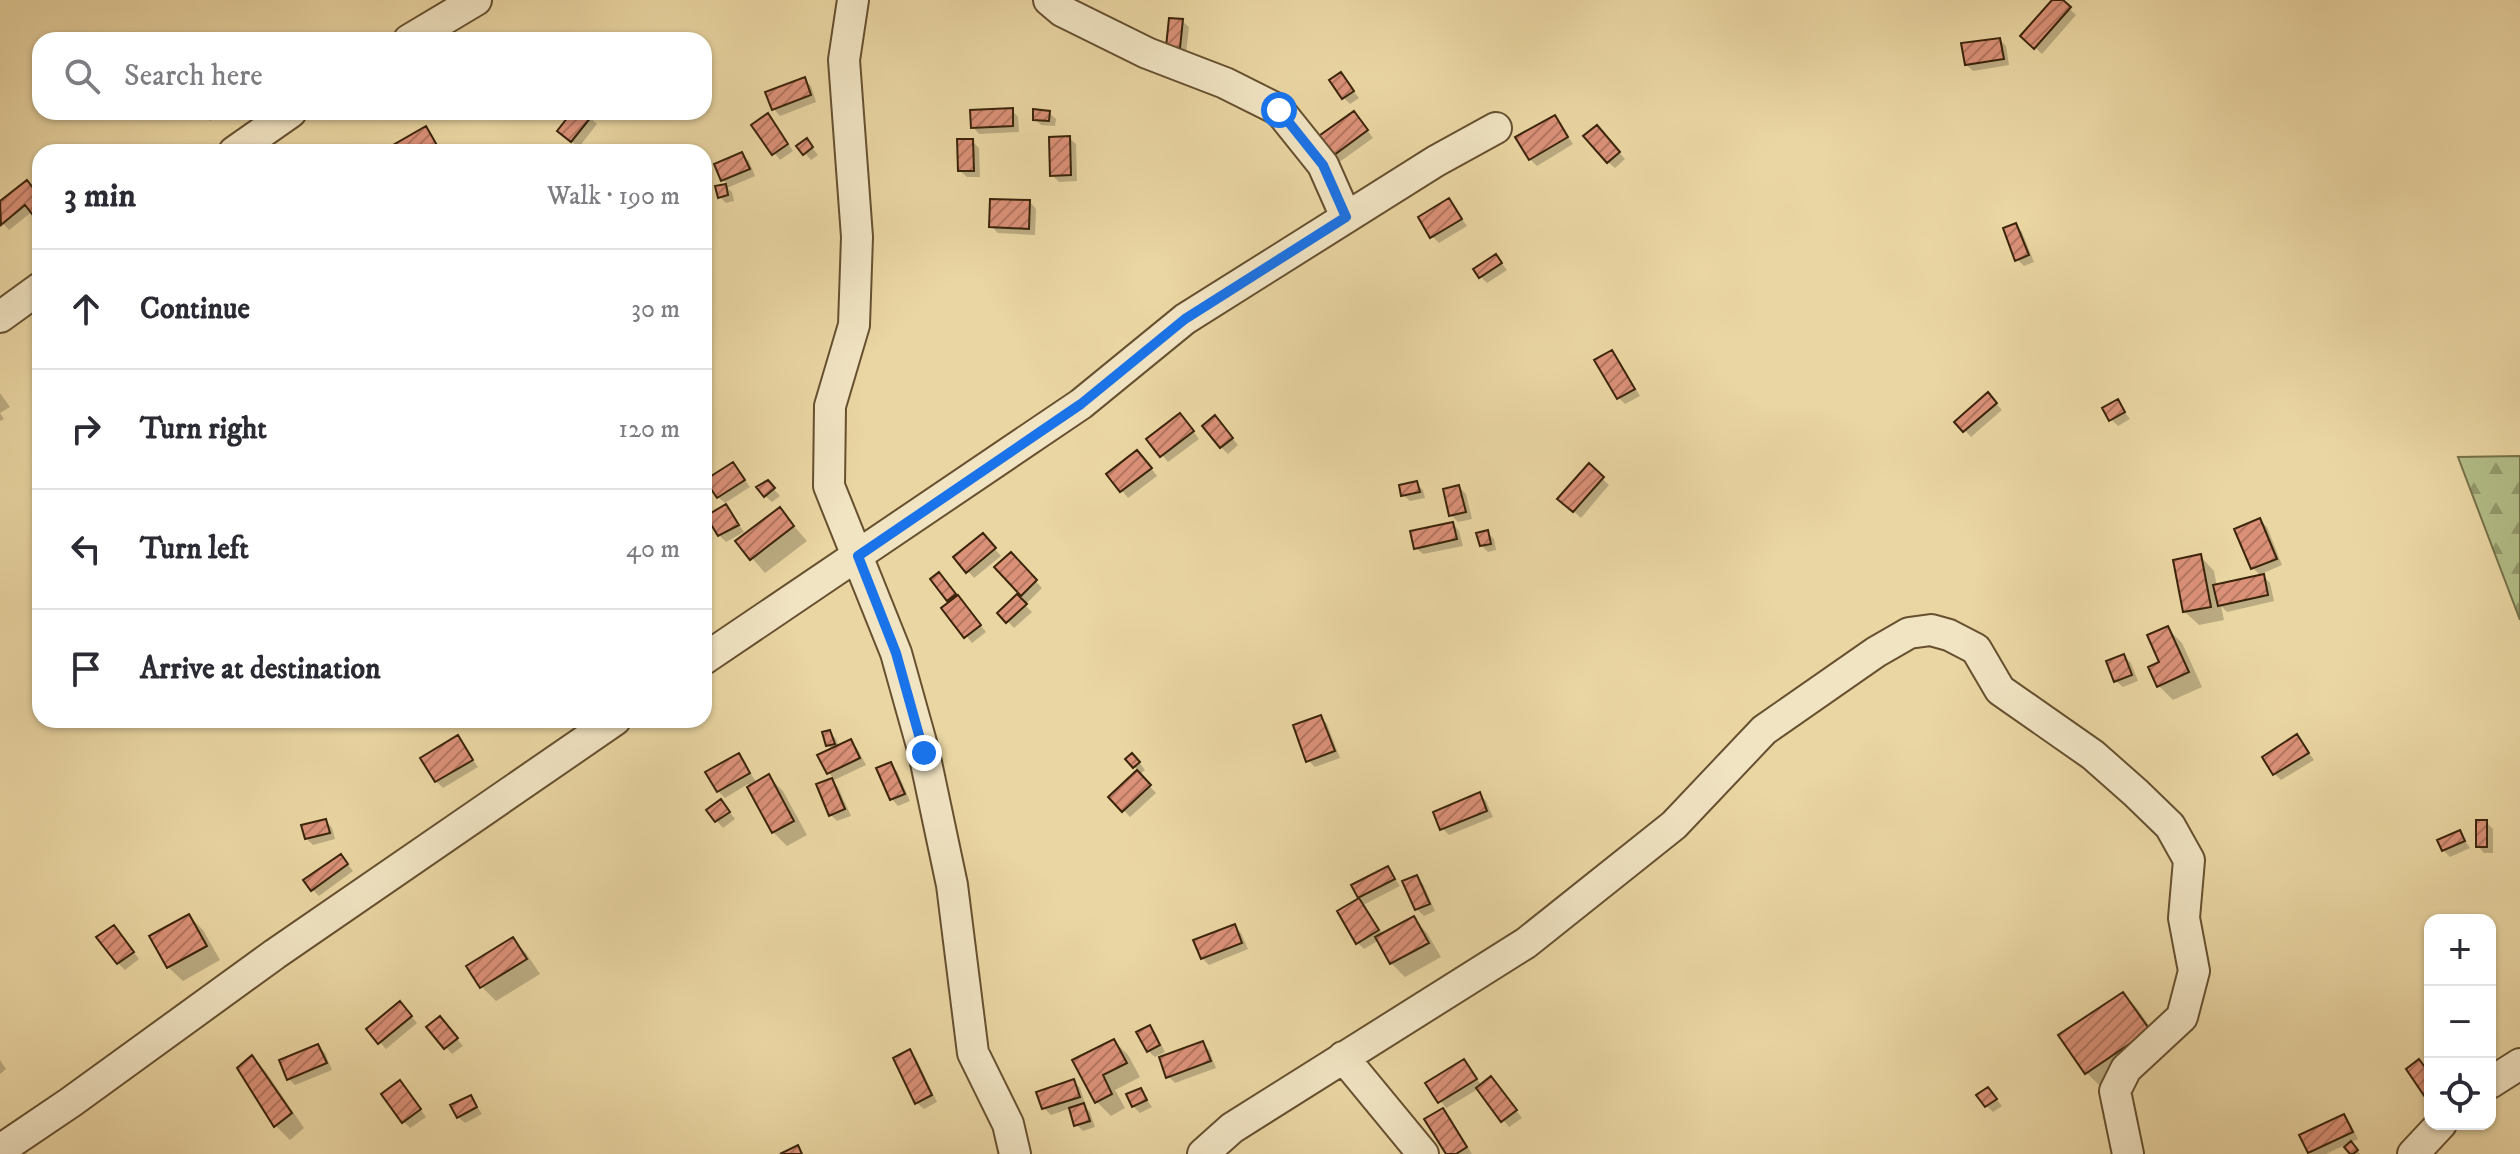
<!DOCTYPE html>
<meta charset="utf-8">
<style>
:root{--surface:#fff;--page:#f2f2f3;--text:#2b2b33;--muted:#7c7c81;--line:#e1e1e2}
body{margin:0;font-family:"IM FELL DW Pica",serif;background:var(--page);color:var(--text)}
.controls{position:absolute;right:24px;bottom:24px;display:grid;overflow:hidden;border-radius:16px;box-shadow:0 2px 6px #0004}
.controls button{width:72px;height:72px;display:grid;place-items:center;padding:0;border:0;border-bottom:2px solid var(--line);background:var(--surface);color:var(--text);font:40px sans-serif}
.stop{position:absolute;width:24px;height:24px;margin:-18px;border:6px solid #1a73e8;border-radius:50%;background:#fff}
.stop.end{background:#1a73e8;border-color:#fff;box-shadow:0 2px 8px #0008}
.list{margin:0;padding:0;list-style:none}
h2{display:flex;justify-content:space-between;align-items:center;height:104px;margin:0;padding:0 32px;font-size:34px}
h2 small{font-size:26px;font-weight:400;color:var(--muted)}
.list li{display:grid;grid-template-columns:52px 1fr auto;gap:24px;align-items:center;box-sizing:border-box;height:120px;padding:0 32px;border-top:2px solid var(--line)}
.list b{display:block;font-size:30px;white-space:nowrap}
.list em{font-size:26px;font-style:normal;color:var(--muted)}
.icon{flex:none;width:44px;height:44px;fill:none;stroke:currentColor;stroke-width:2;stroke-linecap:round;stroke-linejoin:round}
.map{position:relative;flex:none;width:2520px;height:1154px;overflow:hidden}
.search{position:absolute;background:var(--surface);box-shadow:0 2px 6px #0004;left:32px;top:32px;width:680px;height:88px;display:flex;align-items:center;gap:20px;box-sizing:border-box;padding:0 28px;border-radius:24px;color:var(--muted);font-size:30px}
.panel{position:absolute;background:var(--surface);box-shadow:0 2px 6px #0004;left:32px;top:144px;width:680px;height:584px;border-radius:24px}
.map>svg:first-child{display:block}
.forest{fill:url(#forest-firs);stroke:#767149;stroke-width:2}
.shadow{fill:#0003}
.building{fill:url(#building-hatch);stroke:#3a240a;stroke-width:2}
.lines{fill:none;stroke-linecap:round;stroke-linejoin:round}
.minor-casing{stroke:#665030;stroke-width:34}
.minor{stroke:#f1e4c3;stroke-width:30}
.route{stroke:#1a73e8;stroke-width:10}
</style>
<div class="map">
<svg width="2520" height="1154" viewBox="0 0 2520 1154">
<defs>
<pattern id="forest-firs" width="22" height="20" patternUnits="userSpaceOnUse" patternTransform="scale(2)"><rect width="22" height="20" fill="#b3be88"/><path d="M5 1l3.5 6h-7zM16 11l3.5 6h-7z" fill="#939a6d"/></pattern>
<pattern id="building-hatch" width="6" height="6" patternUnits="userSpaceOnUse" patternTransform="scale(2)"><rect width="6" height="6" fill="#db9178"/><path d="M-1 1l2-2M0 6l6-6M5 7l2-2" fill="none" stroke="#b37661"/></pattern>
</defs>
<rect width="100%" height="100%" fill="#ead6a3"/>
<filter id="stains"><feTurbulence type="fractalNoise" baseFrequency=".0025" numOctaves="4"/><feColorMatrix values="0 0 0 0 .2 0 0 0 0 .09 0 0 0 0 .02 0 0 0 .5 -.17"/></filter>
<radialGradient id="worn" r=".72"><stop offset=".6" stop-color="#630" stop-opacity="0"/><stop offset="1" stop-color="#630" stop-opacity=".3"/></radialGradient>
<path class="forest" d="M2520 456V620L2458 457Z"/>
<path class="shadow" d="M2055 0H2060L2076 15 2042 54 2023 36Z
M1182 21 1189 27 1186 53 1168 46Z
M2000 40 2006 46 2009 65 1973 71 1966 64Z
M1341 75 1359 98 1350 104 1344 98Z
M804 80 811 86 816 102 780 116 774 109Z
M1012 110 1018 117 1019 132 979 134 973 127Z
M202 112H225L210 121Z
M575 112H584L597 124 579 147 566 138Z
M1049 113 1056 119 1055 126 1041 125 1035 119Z
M1554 117 1573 144 1537 166 1530 159Z
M1360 120 1373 138 1338 163 1332 157Z
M774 123 793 151 780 160 754 126Z
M426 128 442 152H392Z
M1603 134 1625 159 1615 168 1608 162Z
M1069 138 1076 144 1077 181 1059 182 1052 175Z
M807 141 818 155 811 160 799 146Z
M972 141 979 148 980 177H967L960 171Z
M742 154 749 161 755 176 727 188 732 192 734 201 726 203 720 197 717 187 728 185 723 180 717 165Z
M26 183 40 198V220L33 211 9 230 0 220V204Z
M1449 201 1467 226 1439 243 1432 236Z
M1030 202 1036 209 1035 235 998 233 991 226Z
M2016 226 2022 232 2034 262 2024 266 2017 259Z
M1496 256 1507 270 1487 283 1481 277Z
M1612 352 1618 359 1640 396 1625 404 1619 398Z
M0 393 10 407 0 413 4 419 0 421Z
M1994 401 2002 410 1971 437 1957 422Z
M2117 402 2130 419 2118 426 2111 419Z
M1187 422 1199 439 1168 462 1149 439Z
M1221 425 1238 445 1228 454 1221 447Z
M1144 459 1157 476 1128 498 1109 474Z
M733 464 750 487 725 503 718 497Z
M1589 466 1609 485 1581 518 1567 505Z
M1416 483 1423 490 1425 498 1410 501 1403 495Z
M1459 487 1466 494 1472 519 1458 522 1451 515Z
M774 489 780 496 772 502 765 496Z
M726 506 744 532 726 542 719 535Z
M780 510 807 541 765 573 738 542Z
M2260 520 2267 527 2282 565 2261 574 2270 583 2274 601 2227 612 2221 606 2224 620 2199 625 2184 611 2200 556 2214 571 2217 587 2261 576 2253 568Z
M1453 524 1459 531 1463 546 1423 554 1416 548Z
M1487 532 1494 539 1496 550 1488 552 1481 545Z
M989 542 1001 556 974 578 968 571Z
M1011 555 1042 588 1025 605 1032 612 1014 628 1000 613 1021 593Z
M945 581 986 632 972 643 944 608 951 603 948 600Z
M2168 629 2182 643 2202 687 2173 700 2159 686Z
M2124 656 2131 663 2138 681 2123 687 2116 681Z
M1321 717 1327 724 1340 758 1315 767 1308 760Z
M830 732 836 739 839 747 851 742 857 748 866 765 832 781 838 787 851 816 837 821 831 815 818 786 834 779 829 773 833 750 828 745Z
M2297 737 2314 760 2281 780 2275 774Z
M458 738 478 767 443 788 436 781Z
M738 755 757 783 769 777 783 791 807 835 787 846 773 832 748 784 725 798 718 791Z
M1128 759 1139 762 1145 770 1139 775 1156 793 1130 817 1111 797 1138 771Z
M890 764 897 771 910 801 898 806 892 799Z
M1480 795 1486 801 1493 817 1449 835 1442 828Z
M727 809 735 819 723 828 708 811Z
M326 821 332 828 335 839 313 845 306 838Z
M2486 822 2493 829V853H2484L2478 846Z
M2459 832 2470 848 2450 857 2443 850Z
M341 856 353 871 319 896 313 890Z
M1388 868 1400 886 1363 905 1383 935 1413 918 1427 933 1441 957 1405 977 1391 963 1379 940 1364 949 1358 943 1340 912 1362 899 1359 897Z
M1417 878 1423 884 1435 911 1424 916 1417 909 1405 882Z
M189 916 203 930 220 960 183 981 168 967Z
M1234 926 1241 933 1248 949 1209 965 1202 958Z
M120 934 139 959 125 970 118 963Z
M512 939 526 953 540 974 496 1001 482 987 469 967Z
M2123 994 2137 1008 2162 1045 2100 1086 2086 1072Z
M406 1010 417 1023 386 1049 380 1042Z
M447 1026 463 1046 452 1054 429 1028Z
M1150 1027 1156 1034 1165 1052 1155 1057 1148 1051Z
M1114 1041 1128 1055 1140 1077 1115 1090 1125 1108 1111 1116 1096 1101 1075 1061Z
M1203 1043 1209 1050 1216 1068 1175 1083 1168 1076Z
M318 1046 325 1053 332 1070 295 1085 289 1079Z
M909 1052 916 1058 937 1102 924 1109 917 1103Z
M252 1058 266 1072 304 1128 290 1140 276 1126 240 1068Z
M0 1060 6 1069 0 1074Z
M1464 1061 1482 1086H1497L1522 1118 1509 1127 1478 1089 1443 1110 1450 1117 1472 1154H1448L1427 1120 1446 1108 1428 1084Z
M1073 1081 1080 1088 1085 1103 1082 1104 1090 1112 1095 1127 1083 1131 1076 1124 1071 1108 1051 1115 1044 1108Z
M406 1090 426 1117 410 1128 403 1121Z
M1140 1090 1152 1107 1140 1113 1133 1106Z
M1994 1096 2002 1106 1993 1112 1987 1106Z
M471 1097 482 1114 465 1123 458 1117Z
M2343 1116 2350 1123 2358 1139 2350 1143 2360 1154H2352L2345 1145 2326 1154H2311L2310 1152Z"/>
<path class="building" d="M2052 0H2063L2071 7 2034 49 2020 36Z
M1169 18 1183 19 1180 48 1166 47Z
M2000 38 2004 59 1965 65 1961 43Z
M1341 72 1354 91 1342 99 1329 80Z
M805 77 811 95 772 110 765 92Z
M1013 108V126L971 128 970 110Z
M1033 109 1050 111 1049 121 1033 120Z
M1354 111 1368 130 1330 158 1316 138Z
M572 112H587L592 116 571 142 557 131Z
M768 113 788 144 772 155 751 125Z
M1555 115 1568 137 1529 160 1515 137Z
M1597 125 1620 152 1607 163 1583 136Z
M426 126 438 147 429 152H390L388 148Z
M1070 136 1071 175 1050 176 1049 137Z
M807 138 813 147 803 155 796 146Z
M957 139H973L974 171H958Z
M742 152 750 169 721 181 714 164Z
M27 180 40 197V216L36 219 25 205 1 225 0 201Z
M726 184 728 195 718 198 715 186Z
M1449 198 1462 219 1430 238 1418 217Z
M990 199 1030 200 1029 229 989 227Z
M2016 223 2029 255 2015 261 2003 228Z
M1496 254 1502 263 1479 278 1473 269Z
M1612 350 1635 389 1617 399 1594 360Z
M1988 392 1997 403 1963 432 1954 422Z
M2118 399 2125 412 2109 421 2102 408Z
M1180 413 1194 431 1160 457 1146 439Z
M1215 415 1233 438 1220 448 1202 426Z
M1137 450 1152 468 1120 492 1106 474Z
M733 462 745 480 717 498 705 480Z
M1589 463 1604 477 1573 512 1557 499Z
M768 480 775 488 764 497 756 487Z
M1417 481 1420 492 1401 496 1399 485Z
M1459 485 1466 512 1449 516 1443 489Z
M726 504 739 525 718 536 706 516Z
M780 507 794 526 750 560 735 541Z
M2260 518 2277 559 2251 569 2234 529Z
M1453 522 1457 539 1414 549 1410 531Z
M1488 530 1491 544 1480 546 1476 533Z
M983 533 996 548 966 573 953 557Z
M1011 552 1037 580 1021 596 994 567Z
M2201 554 2211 607 2183 612 2173 560Z
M939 572 956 594 947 601 930 579Z
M2264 574 2268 595 2218 606 2213 585Z
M1017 594 1027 604 1006 623 997 613Z
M958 595 981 625 964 638 941 608Z
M2168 626 2189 672 2157 687 2148 667 2159 662 2147 635Z
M2124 654 2132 675 2114 682 2106 661Z
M1321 715 1335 751 1306 762 1293 725Z
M830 730 835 744 826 746 822 732Z
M2297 734 2309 753 2273 775 2262 757Z
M458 735 473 760 435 782 420 758Z
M851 739 860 758 827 774 817 755Z
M739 753 750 773 717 792 705 772Z
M1132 753 1140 762 1133 768 1125 759Z
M891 762 905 794 890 800 876 768Z
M1137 770 1151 785 1122 812 1108 797Z
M769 774 794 821 772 833 747 787Z
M832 778 845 809 829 816 816 784Z
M1480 792 1487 811 1440 830 1433 812Z
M721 799 730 812 715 822 706 810Z
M326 819 330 833 305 839 301 825Z
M2476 820H2487V847H2476Z
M2460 830 2465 841 2442 851 2437 840Z
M341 854 348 864 311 891 303 880Z
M1388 866 1395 879 1358 898 1351 885Z
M1417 875 1430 904 1415 910 1402 881Z
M1359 898 1379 930 1356 944 1337 911Z
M189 914 207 946 167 968 149 936Z
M1414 916 1429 943 1390 964 1375 937Z
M1235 924 1242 943 1201 959 1193 940Z
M114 925 134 952 117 964 96 937Z
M513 937 527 959 480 988 466 966Z
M2123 992 2150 1030 2085 1074 2058 1035Z
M400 1001 412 1016 378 1044 366 1029Z
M440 1016 458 1038 444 1049 426 1027Z
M1150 1025 1160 1045 1147 1052 1136 1032Z
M1114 1039 1127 1063 1103 1075 1112 1094 1095 1103 1072 1060Z
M1203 1041 1211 1061 1166 1078 1159 1057Z
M318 1044 327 1063 287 1080 279 1060Z
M910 1049 932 1095 915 1104 893 1058Z
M252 1055 292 1113 274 1127 237 1068Z
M1464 1059 1477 1079 1438 1103 1425 1083Z
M2419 1059 2430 1074V1093L2425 1097 2406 1069Z
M1491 1076 1517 1110 1501 1122 1476 1088Z
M1074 1079 1080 1097 1042 1109 1036 1092Z
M400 1080 421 1109 402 1123 381 1094Z
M1988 1087 1997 1099 1985 1107 1976 1095Z
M1141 1088 1147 1100 1132 1107 1126 1094Z
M471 1095 477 1107 457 1118 450 1105Z
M1084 1103 1090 1121 1074 1126 1069 1108Z
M1443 1108 1467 1147 1456 1154H1446L1424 1119Z
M2344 1114 2353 1132 2308 1153 2299 1135Z
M2351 1141 2358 1150 2353 1154H2350L2344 1147Z
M798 1145 802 1154H780Z"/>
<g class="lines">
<g class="minor-casing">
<path id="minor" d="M853 0 844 60 857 237 854 325 830 406 829 486 896 653 924 753 952 885 973 1053 1008 1124 1015 1154
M1049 0 1062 11 1147 53 1225 83 1279 110 1323 165 1346 217
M409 40 476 0
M234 152 291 112
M0 317 40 288
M704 659 1081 404 1185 319 1436 161 1496 128
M1343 1057 1423 1154
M2490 1083 2520 1064
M0 1150 71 1102 275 954 615 720
M1203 1154 1232 1128 1526 943 1674 825 1764 730 1876 652 1909 633 1931 630 1949 635 1976 649 2000 690 2093 755 2136 793 2170 826 2189 860 2184 918 2194 971 2182 1017 2126 1069 2115 1091 2128 1154
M2413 1154 2441 1124"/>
</g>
<use href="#minor" class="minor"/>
</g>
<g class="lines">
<path class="route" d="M924 753 896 653 858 556 1081 404 1185 319 1346 217 1323 165 1279 110"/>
</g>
<rect width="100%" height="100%" filter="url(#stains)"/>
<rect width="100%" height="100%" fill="url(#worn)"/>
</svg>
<div class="controls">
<button>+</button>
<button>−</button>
<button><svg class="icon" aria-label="locate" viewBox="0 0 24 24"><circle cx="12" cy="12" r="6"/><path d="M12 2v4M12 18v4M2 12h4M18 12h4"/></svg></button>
</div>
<div class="stop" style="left:1279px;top:110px"></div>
<div class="stop end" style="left:924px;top:753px"></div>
<div class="search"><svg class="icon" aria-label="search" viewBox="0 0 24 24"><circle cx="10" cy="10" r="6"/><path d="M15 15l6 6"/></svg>Search here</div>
<section class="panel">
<h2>3 min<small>Walk · 190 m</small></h2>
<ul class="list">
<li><svg class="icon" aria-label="ahead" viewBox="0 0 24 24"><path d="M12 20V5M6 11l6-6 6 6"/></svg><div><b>Continue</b></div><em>30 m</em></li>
<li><svg class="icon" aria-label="right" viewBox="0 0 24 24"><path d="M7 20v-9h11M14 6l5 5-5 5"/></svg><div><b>Turn right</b></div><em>120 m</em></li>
<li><svg class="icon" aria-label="left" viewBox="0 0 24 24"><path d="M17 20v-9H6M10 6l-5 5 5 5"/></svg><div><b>Turn left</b></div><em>40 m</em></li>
<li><svg class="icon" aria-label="arrive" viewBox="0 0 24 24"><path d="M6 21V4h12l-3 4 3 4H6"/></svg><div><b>Arrive at destination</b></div></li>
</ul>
</section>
</div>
